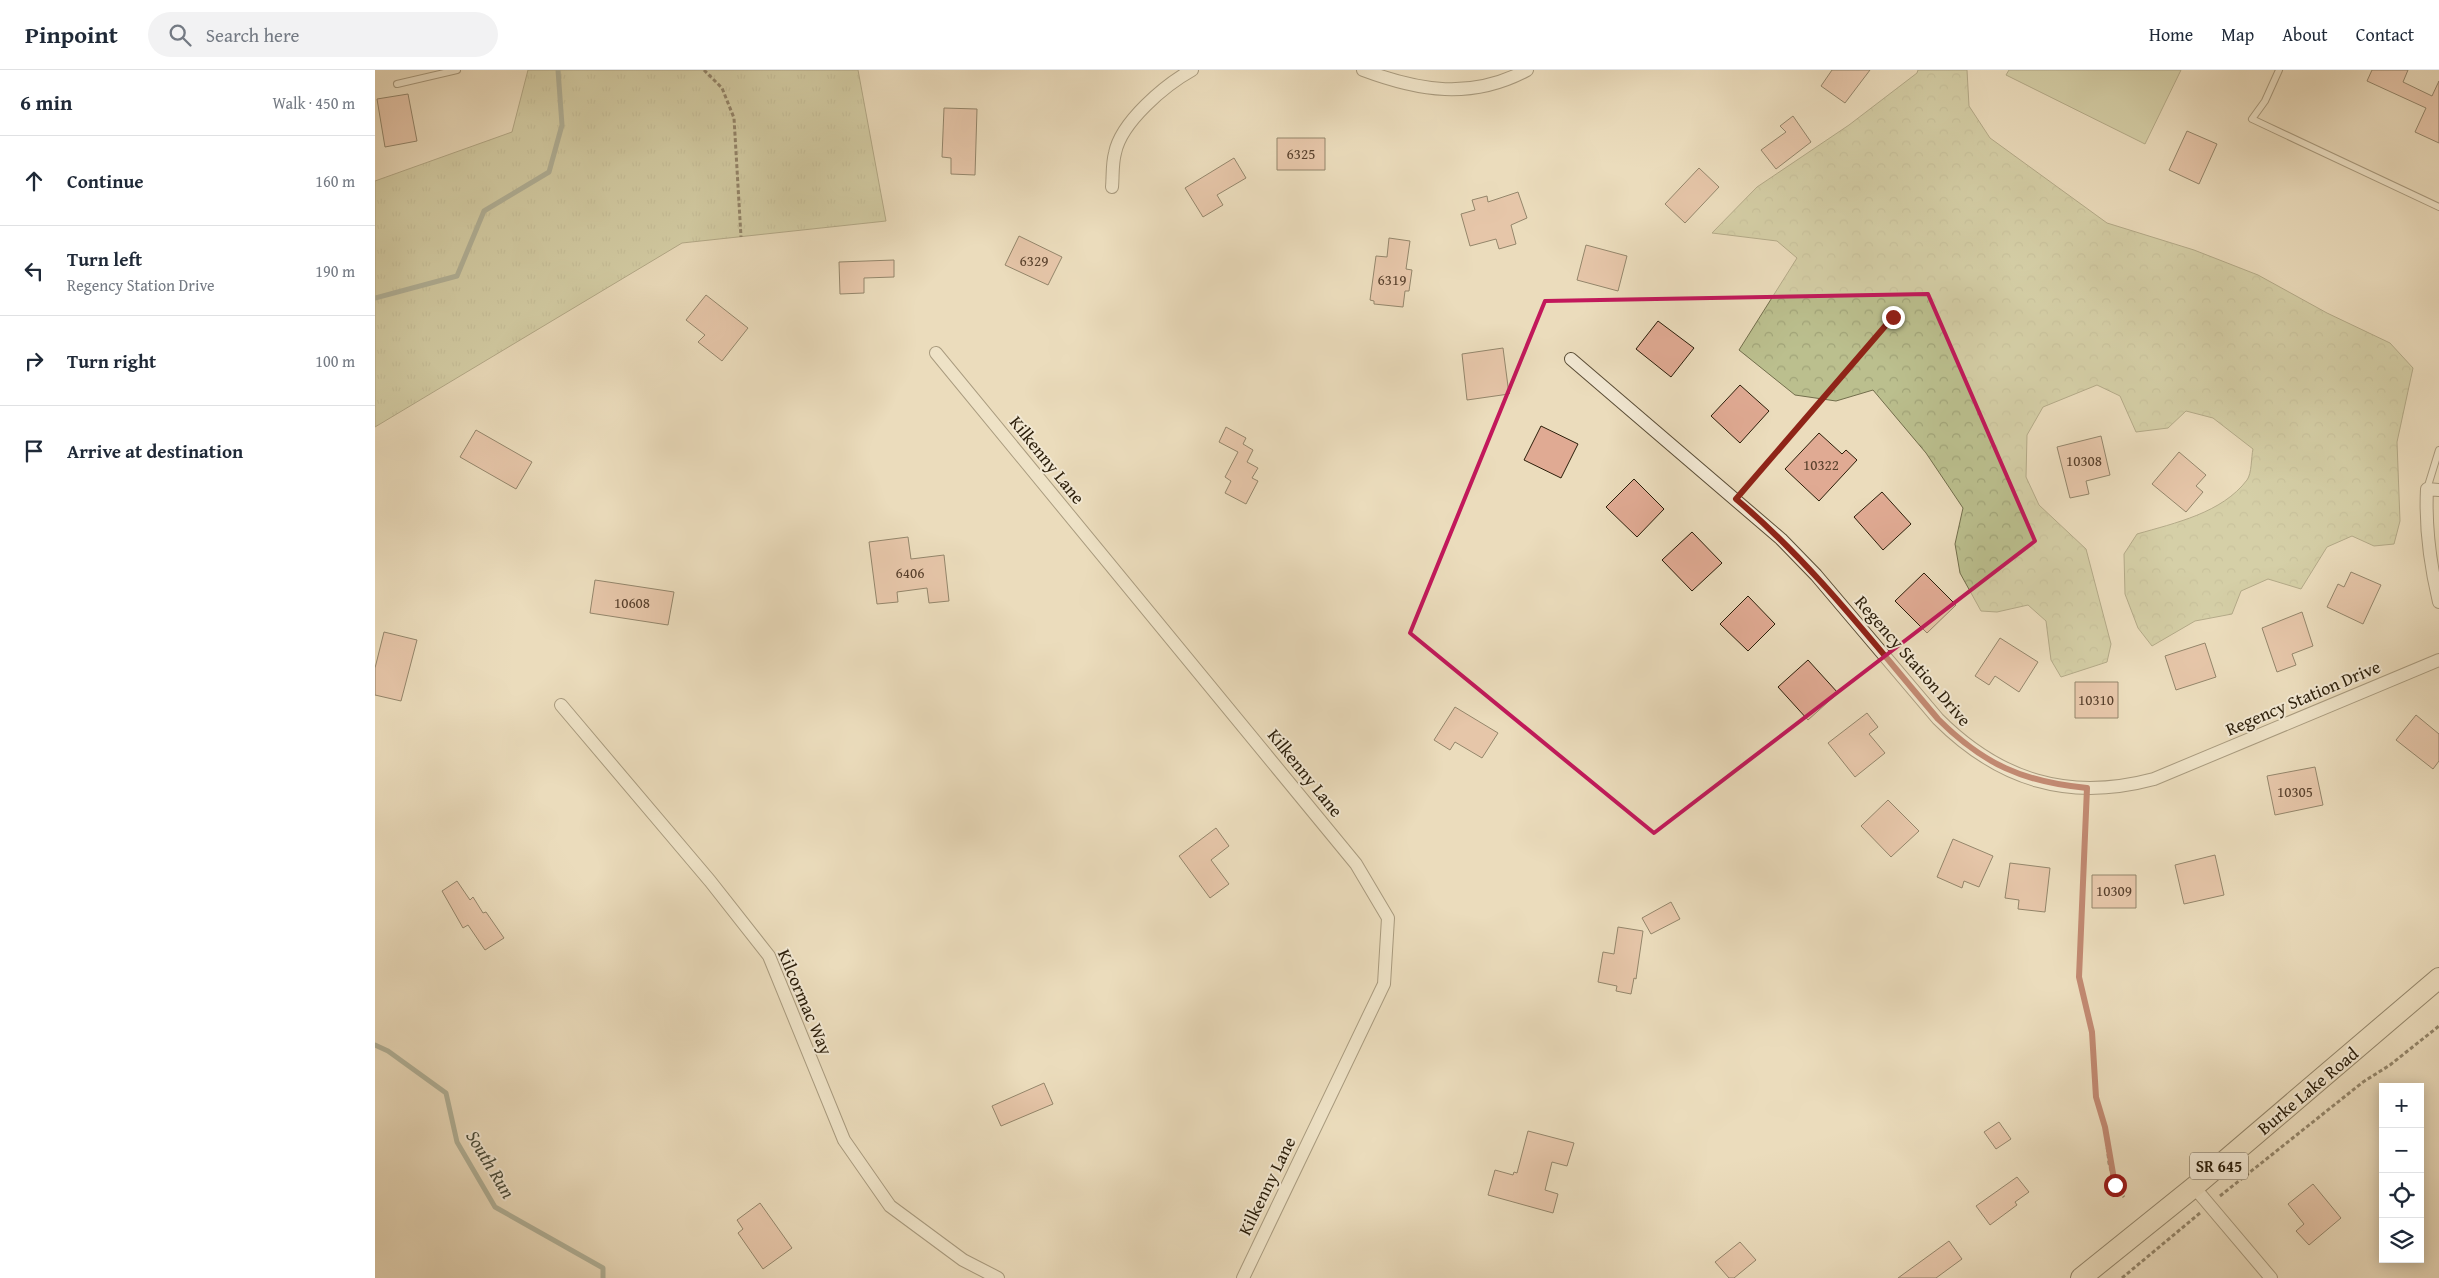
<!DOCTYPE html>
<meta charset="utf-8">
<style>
:root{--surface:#fff;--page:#f2f2f3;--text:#1f2937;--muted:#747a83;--line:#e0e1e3}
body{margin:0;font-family:"Gentium Book Plus",serif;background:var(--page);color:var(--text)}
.controls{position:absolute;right:15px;bottom:15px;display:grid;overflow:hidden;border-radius:0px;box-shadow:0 2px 12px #0003}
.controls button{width:45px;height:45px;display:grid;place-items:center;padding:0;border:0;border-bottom:1px solid var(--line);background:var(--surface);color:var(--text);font:25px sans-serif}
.stop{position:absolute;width:15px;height:15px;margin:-11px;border:4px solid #8f2418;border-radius:50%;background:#fff}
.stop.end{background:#8f2418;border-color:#fff;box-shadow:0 1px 5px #0008}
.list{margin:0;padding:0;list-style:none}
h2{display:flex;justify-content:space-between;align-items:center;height:65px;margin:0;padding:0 20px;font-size:21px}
h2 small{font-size:16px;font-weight:400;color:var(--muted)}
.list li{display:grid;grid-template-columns:32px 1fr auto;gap:15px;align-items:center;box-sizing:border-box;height:90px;padding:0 20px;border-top:1px solid var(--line)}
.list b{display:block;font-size:19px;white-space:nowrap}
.list p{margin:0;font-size:16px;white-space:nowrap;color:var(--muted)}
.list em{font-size:16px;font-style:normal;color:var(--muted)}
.icon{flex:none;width:28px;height:28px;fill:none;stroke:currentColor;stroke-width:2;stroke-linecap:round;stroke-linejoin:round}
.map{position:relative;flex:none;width:2064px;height:1208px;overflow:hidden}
header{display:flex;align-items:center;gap:30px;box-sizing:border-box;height:70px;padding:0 25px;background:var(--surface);border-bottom:1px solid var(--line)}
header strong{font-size:24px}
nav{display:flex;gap:28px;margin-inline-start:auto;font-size:18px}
.search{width:350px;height:45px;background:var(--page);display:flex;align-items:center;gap:12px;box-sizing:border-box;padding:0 18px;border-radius:28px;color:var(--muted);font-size:19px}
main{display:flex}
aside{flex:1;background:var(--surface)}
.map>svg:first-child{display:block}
.grass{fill:url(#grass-tufts);stroke:#726e4c}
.forest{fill:url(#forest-crowns);stroke:#726e4c}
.garden{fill:#bbbf8e;stroke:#726e4c}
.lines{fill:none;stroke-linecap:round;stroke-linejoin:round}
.stream{stroke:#6c7c6d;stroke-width:5}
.building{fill:#e0aa93;stroke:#2a1d09}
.service-casing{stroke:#5a4d36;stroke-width:8}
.minor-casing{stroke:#5a4d36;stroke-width:14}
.primary-casing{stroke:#2a1d09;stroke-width:22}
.path{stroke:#2a1d09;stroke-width:3;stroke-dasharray:4 2.5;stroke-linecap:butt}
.service{stroke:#f2e8d3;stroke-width:6}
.minor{stroke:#f2e8d3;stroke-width:12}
.primary{stroke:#ebdcbc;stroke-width:20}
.route{stroke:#8f2418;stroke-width:6}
.marked{fill:none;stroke:#c2185b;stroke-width:4;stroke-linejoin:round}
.labels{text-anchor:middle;stroke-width:4;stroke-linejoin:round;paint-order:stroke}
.number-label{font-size:15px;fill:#58402c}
.shield{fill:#f2e8d3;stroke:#665a46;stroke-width:1}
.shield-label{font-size:16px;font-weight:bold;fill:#2a1d09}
.street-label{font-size:18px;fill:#2a1d09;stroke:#f2e8d3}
.water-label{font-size:19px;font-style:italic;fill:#4b4d3b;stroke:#f2e8d3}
</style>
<header>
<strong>Pinpoint</strong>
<div class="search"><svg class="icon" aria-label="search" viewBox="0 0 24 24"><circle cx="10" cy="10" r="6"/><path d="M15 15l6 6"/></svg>Search here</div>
<nav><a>Home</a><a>Map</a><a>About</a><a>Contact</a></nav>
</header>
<main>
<aside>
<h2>6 min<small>Walk · 450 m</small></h2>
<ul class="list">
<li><svg class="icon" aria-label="ahead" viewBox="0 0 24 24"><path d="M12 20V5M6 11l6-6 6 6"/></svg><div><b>Continue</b></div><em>160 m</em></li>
<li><svg class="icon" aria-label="left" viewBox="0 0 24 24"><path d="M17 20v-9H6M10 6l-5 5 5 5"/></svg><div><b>Turn left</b><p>Regency Station Drive</p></div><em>190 m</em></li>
<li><svg class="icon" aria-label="right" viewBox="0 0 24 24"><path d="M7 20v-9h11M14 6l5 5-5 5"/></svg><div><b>Turn right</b></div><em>100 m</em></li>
<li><svg class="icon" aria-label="arrive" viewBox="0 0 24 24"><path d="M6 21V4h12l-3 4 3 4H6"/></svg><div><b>Arrive at destination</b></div></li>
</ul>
</aside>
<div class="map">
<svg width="2064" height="1208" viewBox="0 0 2064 1208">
<defs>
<pattern id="grass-tufts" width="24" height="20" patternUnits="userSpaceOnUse" patternTransform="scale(1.25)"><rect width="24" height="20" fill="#bbbf8e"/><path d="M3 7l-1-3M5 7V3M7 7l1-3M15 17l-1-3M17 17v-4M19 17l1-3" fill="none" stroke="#a1a479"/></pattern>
<pattern id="forest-crowns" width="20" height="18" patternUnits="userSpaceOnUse" patternTransform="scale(1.25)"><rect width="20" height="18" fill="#bbbf8e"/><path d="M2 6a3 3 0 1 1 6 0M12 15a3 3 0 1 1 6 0" fill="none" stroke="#a1a479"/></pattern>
</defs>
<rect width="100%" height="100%" fill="#ebdcbc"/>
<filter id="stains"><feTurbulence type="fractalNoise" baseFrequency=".004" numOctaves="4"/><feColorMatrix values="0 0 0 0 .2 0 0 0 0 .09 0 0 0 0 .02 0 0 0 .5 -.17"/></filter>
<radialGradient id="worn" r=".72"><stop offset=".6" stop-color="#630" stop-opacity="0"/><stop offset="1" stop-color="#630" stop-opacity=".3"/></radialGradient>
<path class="grass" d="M153 0H483L511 151 307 173 0 357V111L137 62Z"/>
<path class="forest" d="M1543 0H1592L1594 36 1615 68 1732 153 1819 180 1883 205 1952 243 2015 273 2038 298 2022 372 2025 451 2019 474 1999 476 1977 466 1952 477 1926 519 1893 509 1866 521 1857 544 1820 551 1777 576 1763 558 1750 524 1749 484 1762 464C1800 453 1847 443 1872 410 1877 403 1876 388 1878 379L1838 348 1811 341 1793 358 1761 362 1745 326 1722 315 1668 337 1652 365 1651 407 1664 435 1711 479 1736 574 1732 592 1686 607 1676 590 1671 551 1653 535 1622 542 1606 541 1585 503 1580 474 1588 438 1551 383 1498 320 1461 331 1420 325 1364 280 1422 188 1402 171 1337 163 1382 117 1474 55 1542 3Z"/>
<path class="garden" d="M1634 0H1806L1770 74 1631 5Z"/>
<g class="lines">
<path class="stream" d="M0 228 82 206 109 141 174 102 187 55 183 0
M0 975 13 981 71 1023 82 1072 120 1137 228 1198V1208"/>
</g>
<path class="building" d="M1457 0H1495L1470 33 1446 16Z
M1997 0H2033L2028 12 2057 26 2064 11V73L2040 62 2051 38 1992 11Z
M33 24 42 71 10 77 2 29Z
M569 38 602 39 600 105 576 104V88L567 87Z
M1418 46 1436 72 1401 99 1386 80 1411 62 1405 56Z
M1812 61 1842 74 1824 114 1794 100Z
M902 68H950V100H902Z
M859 88 871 108 842 125 848 135 828 147 810 118Z
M1324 98 1344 117 1310 153 1290 134Z
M1143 122 1152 148 1136 155 1141 174 1124 179 1121 169 1095 176 1086 144 1100 140 1097 130 1112 126 1113 132Z
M644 166 687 187 673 215 630 195Z
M1014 168 1035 171 1031 199 1037 200 1034 221H1030L1028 237 999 234V231L995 230 1001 186 1012 187Z
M1211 175 1252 186 1243 221 1202 210Z
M519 190V207L489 208V223L465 224 464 192Z
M331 225 373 258 347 291 323 272 330 265 311 250Z
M1283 251 1319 278 1296 307 1261 279Z
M1128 278 1134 324 1092 330 1087 284Z
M1365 315 1394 341 1365 373 1336 346Z
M1166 356 1203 374 1186 408 1149 390Z
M851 357 871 368 868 374 878 380 872 392 883 398 877 408 883 411 871 434 850 423 856 411 850 407 863 382 844 372Z
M101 360 157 392 141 419 85 387Z
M1444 363 1467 384 1471 380 1482 390 1444 431 1410 399Z
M1726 366 1735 405 1711 411 1714 424 1695 428 1682 377Z
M1804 382 1831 405 1821 416 1828 422 1811 442 1777 414Z
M1259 409 1289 439 1262 467 1231 437Z
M1507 422 1536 454 1508 480 1479 447Z
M1317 462 1347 493 1317 521 1287 490Z
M533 467 536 489 569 485 574 531 554 533 552 518 522 522 523 532 502 534 494 472Z
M1976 502 2006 515 1988 554 1952 537 1963 514 1969 517Z
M1549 503 1581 535 1552 563 1520 531Z
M220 510 299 522 293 555 215 543Z
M1373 526 1400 554 1373 581 1345 554Z
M1927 542 1938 576 1917 584 1921 595 1902 602 1887 558Z
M9 562 42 570 26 631 0 625V598Z
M1625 568 1663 592 1644 622 1620 606 1614 615 1600 606Z
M1830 573 1841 607 1801 620 1790 586Z
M1433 590 1463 623 1433 650 1403 617Z
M1700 612H1743V648H1700Z
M1080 637 1123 663 1107 688 1080 672 1075 680 1059 670Z
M1492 643 1503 657 1494 664 1510 683 1480 707 1453 673Z
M2041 645 2064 664V691L2058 699 2021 670Z
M1940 697 1948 735 1900 745 1892 706Z
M1513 730 1544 761 1516 787 1486 756Z
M841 758 854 776 836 790 854 814 835 828 804 786Z
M1578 769 1618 786 1604 817 1589 811 1587 818 1562 807Z
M1840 785 1849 825 1809 834 1800 795Z
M1635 793 1675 798 1670 842 1643 839 1644 830 1630 828Z
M1717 805H1761V838H1717Z
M82 811 95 830 98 827 108 843 111 842 129 868 110 880 93 855 88 858 67 821Z
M1296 832 1305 849 1276 864 1267 848Z
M1243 857 1268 861 1261 909 1259 908 1256 924 1241 921 1242 916 1223 912 1228 882 1239 884Z
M669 1013 678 1034 626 1056 617 1036Z
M1624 1052 1636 1069 1621 1079 1609 1062Z
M1153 1061 1199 1073 1192 1096 1177 1092 1170 1120 1183 1124 1178 1143 1113 1125 1120 1100 1138 1105 1139 1102 1142 1103Z
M1642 1107 1654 1122 1640 1132 1642 1135 1615 1155 1601 1136Z
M1938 1114 1966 1148 1934 1175 1921 1161 1929 1154 1913 1134Z
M385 1133 417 1178 388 1199 363 1163 368 1159 362 1150Z
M1574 1171 1587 1189 1561 1208H1523Z
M1365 1172 1381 1190 1359 1208H1354L1340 1192Z"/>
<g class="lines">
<g class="service-casing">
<path id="service" d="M1904 0 1890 31 1877 49 2064 137
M22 14 82 0
M2052 419 2064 380"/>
</g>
<g class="minor-casing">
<path id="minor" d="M988 0C1044 21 1096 30 1152 0
M737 117C738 106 737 94 740 83 746 52 790 15 817 0
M561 283 981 794 1013 848 1009 914 868 1208
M1196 289 1406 469 1441 505 1563 649C1624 710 1693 732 1779 709L2064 590
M2064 420 2052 419C2050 458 2055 494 2064 532
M186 635 335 811 394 886 469 1070 515 1136 588 1190 623 1208
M1819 1117 1896 1208"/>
</g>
<g class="primary-casing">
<path id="primary" d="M1706 1208 1819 1117 2064 908"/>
</g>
<path class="path" d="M329 0 347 18 359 48 366 167
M1368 420 1518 247
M1712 730 1704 907 1717 962 1721 1027 1730 1057 1734 1093 1740 1115 1749 1127
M1845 1126 1988 1012 2015 995 2064 956
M1747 1208 1825 1143"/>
<use href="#service" class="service"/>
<use href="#minor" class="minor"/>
<use href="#primary" class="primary"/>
</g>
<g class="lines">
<path class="route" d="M1518 247 1361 429C1437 493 1498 573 1563 649 1608 694 1648 712 1712 718L1704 907 1717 962 1721 1027 1730 1057 1740 1115"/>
</g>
<path d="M0 0H2064V1208H0ZM1553 224 1660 471 1279 763 1035 563 1170 231Z" fill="#ebdcbc" fill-opacity=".55" fill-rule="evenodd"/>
<path class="marked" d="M1553 224 1660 471 1279 763 1035 563 1170 231Z"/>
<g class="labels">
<g class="number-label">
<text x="926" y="89">6325</text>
<text x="659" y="196">6329</text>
<text x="1017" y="215">6319</text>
<text x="1709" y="396">10308</text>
<text x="1446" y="400">10322</text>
<text x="535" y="508">6406</text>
<text x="257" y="538">10608</text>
<text x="1721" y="635">10310</text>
<text x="1920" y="727">10305</text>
<text x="1739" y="826">10309</text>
</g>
<rect class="shield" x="1815" y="1082.5" width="58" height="27" rx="4"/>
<g class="shield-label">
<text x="1844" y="1102">SR 645</text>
</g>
<g class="street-label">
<text transform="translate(672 390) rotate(51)" y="6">Kilkenny Lane</text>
<text transform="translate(1538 591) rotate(49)" y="6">Regency Station Drive</text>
<text transform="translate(1928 628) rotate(-23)" y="6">Regency Station Drive</text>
<text transform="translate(930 703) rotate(51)" y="6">Kilkenny Lane</text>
<text transform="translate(430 932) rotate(67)" y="6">Kilcormac Way</text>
<text transform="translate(1933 1021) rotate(-40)" y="6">Burke Lake Road</text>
<text transform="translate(892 1116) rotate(-64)" y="6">Kilkenny Lane</text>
</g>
<g class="water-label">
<text transform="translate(116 1094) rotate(59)" y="7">South Run</text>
</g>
</g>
<rect width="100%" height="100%" filter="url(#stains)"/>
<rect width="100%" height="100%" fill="url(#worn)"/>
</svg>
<div class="controls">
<button>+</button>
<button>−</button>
<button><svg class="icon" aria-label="locate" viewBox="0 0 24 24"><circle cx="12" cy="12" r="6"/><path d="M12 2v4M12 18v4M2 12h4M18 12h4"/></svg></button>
<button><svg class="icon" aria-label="layers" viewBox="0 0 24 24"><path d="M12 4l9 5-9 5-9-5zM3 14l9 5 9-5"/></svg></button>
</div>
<div class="stop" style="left:1740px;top:1115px"></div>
<div class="stop end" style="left:1518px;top:247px"></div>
</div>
</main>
